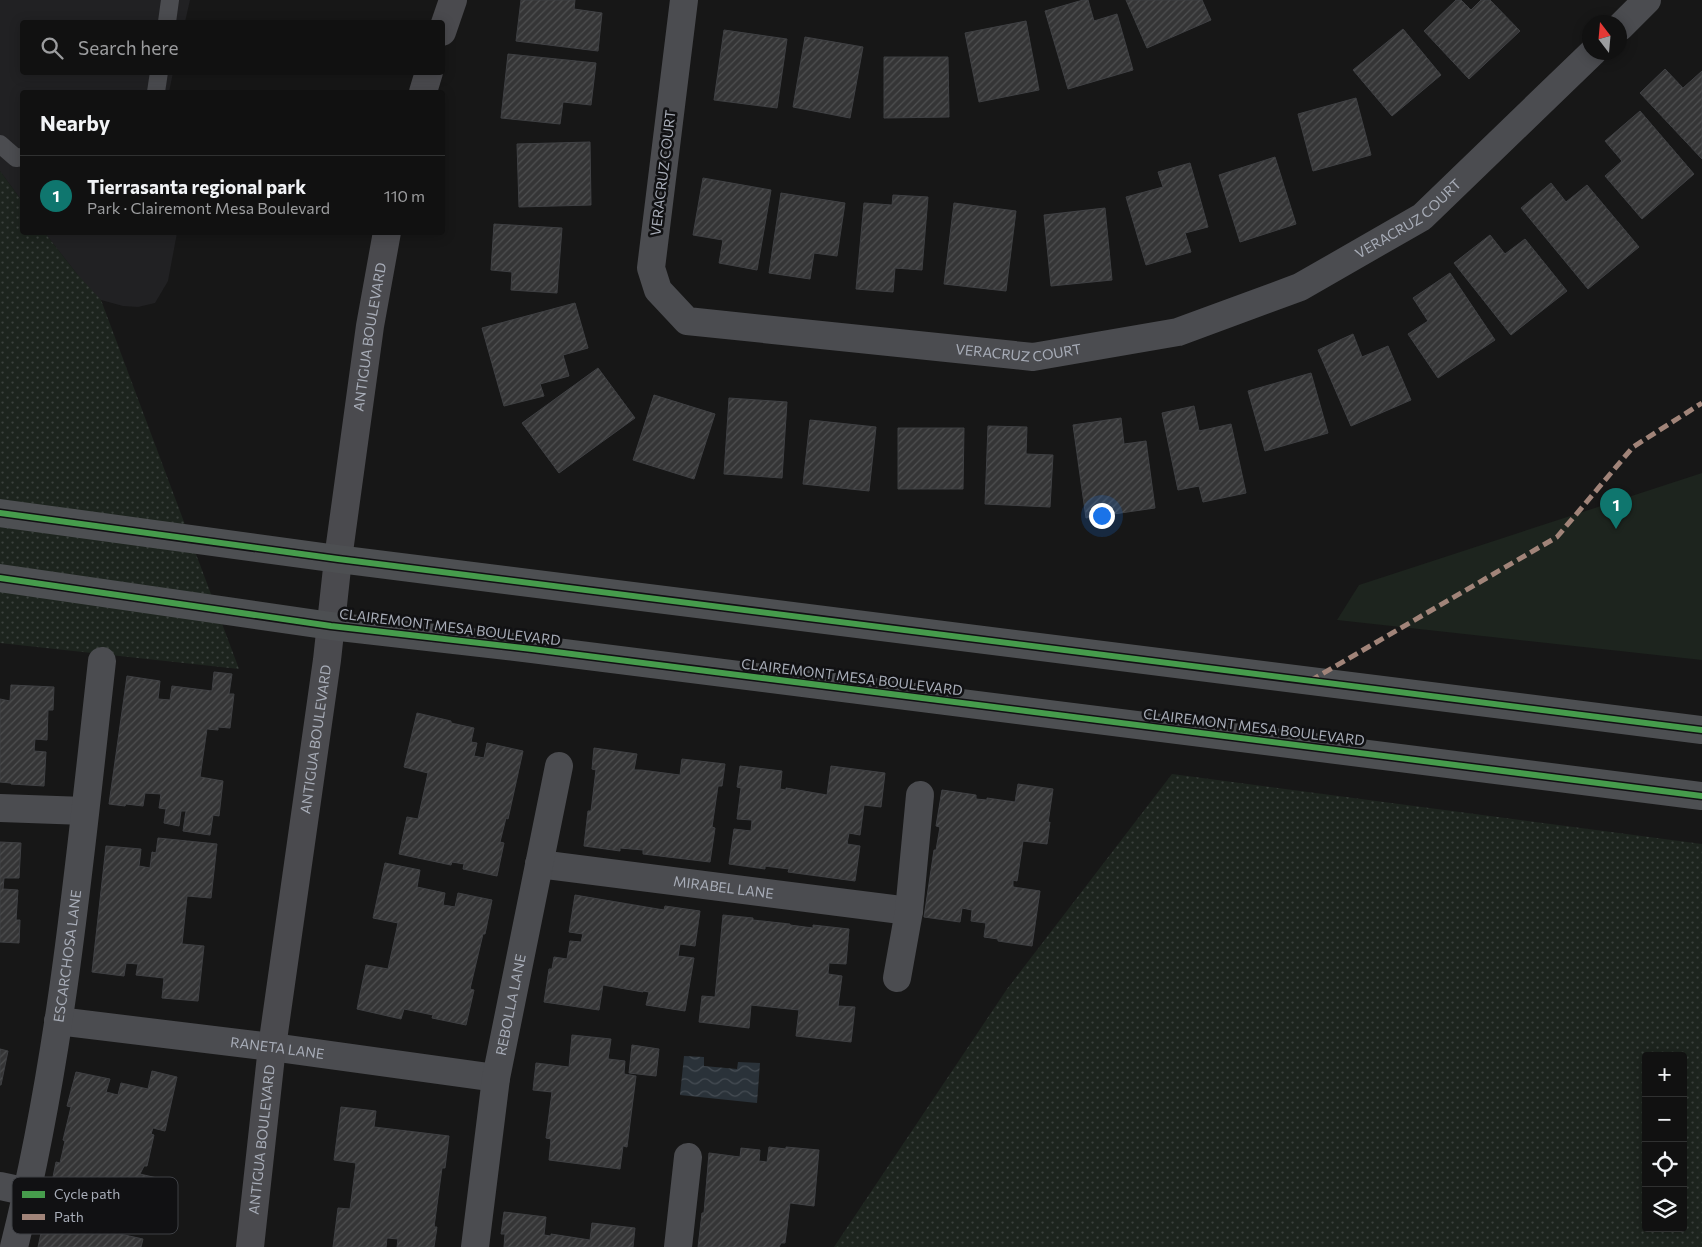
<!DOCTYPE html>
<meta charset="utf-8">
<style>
:root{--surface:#111;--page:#1a1a1a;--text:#f1f3f6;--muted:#9c9d9f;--line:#303131;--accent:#0f766e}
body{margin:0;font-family:Commissioner,sans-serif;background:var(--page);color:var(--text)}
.controls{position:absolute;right:15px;bottom:15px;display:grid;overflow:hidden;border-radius:5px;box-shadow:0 2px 12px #0003}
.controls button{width:45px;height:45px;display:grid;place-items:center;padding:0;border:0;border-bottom:1px solid var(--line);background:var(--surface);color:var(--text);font:25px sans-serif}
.compass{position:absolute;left:1582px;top:15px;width:45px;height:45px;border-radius:50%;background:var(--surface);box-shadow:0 2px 12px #0003;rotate:344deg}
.you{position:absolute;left:1101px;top:515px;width:18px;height:18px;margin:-12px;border:4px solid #fff;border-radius:50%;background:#1a73e8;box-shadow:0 0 0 8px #1a73e833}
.badge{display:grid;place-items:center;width:32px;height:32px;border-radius:50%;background:var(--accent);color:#fff;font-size:16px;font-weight:700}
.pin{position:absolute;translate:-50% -41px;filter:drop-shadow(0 1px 2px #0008)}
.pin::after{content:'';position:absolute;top:26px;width:18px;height:15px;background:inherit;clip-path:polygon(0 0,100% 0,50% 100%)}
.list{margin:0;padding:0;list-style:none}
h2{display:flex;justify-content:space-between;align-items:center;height:65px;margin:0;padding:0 20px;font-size:21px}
h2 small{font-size:16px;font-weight:400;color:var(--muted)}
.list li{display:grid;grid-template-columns:32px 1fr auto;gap:15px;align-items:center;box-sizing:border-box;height:80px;padding:0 20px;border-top:1px solid var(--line)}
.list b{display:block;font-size:19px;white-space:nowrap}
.list p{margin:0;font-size:16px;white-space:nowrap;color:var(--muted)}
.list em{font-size:16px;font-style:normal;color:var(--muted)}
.icon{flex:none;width:28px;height:28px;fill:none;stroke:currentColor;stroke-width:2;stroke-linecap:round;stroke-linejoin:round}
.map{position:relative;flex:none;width:1702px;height:1247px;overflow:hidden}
.search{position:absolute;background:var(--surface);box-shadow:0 2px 12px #0003;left:20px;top:20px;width:425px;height:55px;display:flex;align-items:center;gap:12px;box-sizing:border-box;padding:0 18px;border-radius:5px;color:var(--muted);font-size:19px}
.panel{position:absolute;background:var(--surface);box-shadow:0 2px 12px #0003;left:20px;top:90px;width:425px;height:145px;border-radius:5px}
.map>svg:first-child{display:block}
.built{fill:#212123}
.grass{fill:url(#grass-dots);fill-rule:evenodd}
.park{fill:#1d241e}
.water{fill:url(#water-waves)}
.building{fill:url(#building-hatch);stroke:#3f4043}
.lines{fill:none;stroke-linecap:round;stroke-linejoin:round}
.lane{stroke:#4b4c50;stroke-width:18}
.street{stroke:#4b4c50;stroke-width:28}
.secondary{stroke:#4a4a4e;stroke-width:28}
.primary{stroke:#4d4f52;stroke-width:28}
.quiet{stroke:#a18479;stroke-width:5;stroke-dasharray:10 5;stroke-linecap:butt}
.cycleway-casing{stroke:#111113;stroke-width:9}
.cycleway{stroke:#469c4c;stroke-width:6}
.labels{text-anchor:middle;stroke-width:5;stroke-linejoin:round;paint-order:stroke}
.street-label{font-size:14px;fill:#a8adb8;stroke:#111113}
.key{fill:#111113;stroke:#3e4045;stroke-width:1}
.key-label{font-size:14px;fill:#a8adb8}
</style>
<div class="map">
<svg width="1702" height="1247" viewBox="0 0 1702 1247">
<defs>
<pattern id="grass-dots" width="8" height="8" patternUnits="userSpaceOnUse" patternTransform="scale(1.25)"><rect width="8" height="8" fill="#1d241e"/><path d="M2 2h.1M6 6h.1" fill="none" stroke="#3b413d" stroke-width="1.8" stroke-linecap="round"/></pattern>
<pattern id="water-waves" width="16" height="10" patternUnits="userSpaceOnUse" patternTransform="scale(1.25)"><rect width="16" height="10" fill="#2a3239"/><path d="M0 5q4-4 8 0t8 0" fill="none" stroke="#464d54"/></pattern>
<pattern id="building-hatch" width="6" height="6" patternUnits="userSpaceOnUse" patternTransform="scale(1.25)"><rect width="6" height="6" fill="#353536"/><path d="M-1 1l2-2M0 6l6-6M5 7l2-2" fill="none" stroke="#4f5051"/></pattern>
</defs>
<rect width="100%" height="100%" fill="#171717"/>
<path class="built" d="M0 0H190L185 22H22V72L173 73 169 92H22V201L0 171Z
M45 233H177L168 281 155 303 138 307 123 306 101 300 90 295 77 274Z"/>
<path class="grass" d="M0 171 22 201V232L45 233 77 274 101 300 239 669 0 643Z
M1172 774 1702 844V1247H834L1007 989ZM1646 1056H1683V1228H1646Z"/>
<path class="park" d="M1702 473V660L1337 620 1359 585Z"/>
<path class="water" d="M684 1056 704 1057V1066L737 1069 738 1062 760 1063 757 1103 680 1095Z"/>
<path class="building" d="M521 0H575L574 9 602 13 598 51 516 41Z
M1083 0H1088L1094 21 1117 14 1133 70 1068 89 1045 11Z
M1126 0H1202L1211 20 1147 48Z
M1456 0H1461L1471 10 1481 0H1490L1520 31 1469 79 1424 31Z
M1026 21 1039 90 979 102 965 33Z
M1403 29 1441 75 1392 116 1353 70Z
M724 30 787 39 777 108 714 100Z
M805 37 863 47 850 118 793 107Z
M508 54 596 63 591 105 563 102 560 124 501 118Z
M884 57H948L949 117 884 118Z
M1665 69 1683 88 1702 71V159L1640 93Z
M1356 98 1371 155 1313 171 1298 114Z
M1640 111 1694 174 1642 219 1605 176 1622 161 1605 141Z
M590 142 591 205 519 207 517 144Z
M1275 157 1296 224 1240 242 1219 175Z
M1190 163 1208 227 1185 233 1191 252 1146 265 1126 197 1163 187 1158 172Z
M703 178 771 190 757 270 719 263 723 240 693 235Z
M1551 183 1566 202 1587 185 1639 247 1588 289 1521 208Z
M781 193 845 203 837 256 814 253 810 279 769 273Z
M893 195 928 197 922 270 895 268 893 292 856 289 864 203 892 205Z
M954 203 1016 211 1006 291 944 284Z
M1105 208 1112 280 1051 286 1044 215Z
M494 224 562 228 557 293 511 290 512 272 491 270Z
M1490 235 1505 254 1525 239 1567 291 1511 335 1454 263Z
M1450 273 1495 340 1438 378 1408 334 1428 321 1413 298Z
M575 303 588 348 563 355 569 376 540 384 544 396 504 406 482 328Z
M1353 334 1362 357 1388 346 1411 400 1351 426 1318 350Z
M598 368 635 418 559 473 522 423Z
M1311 373 1328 433 1265 451 1248 391Z
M654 395 715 414 694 479 633 460Z
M729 398 787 402 782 478 724 474Z
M1194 406 1199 431 1231 424 1246 493 1203 502 1199 486 1178 490 1162 413Z
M1121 418 1124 444 1146 441 1155 508 1086 518 1073 425Z
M810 420 876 427 869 491 803 484Z
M988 426 1027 427 1026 454 1053 455 1050 507 985 504Z
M898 428H964L963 489H898Z
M214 672 232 674 229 694H234L230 728 218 727V730L207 729 200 777 223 781 219 816 213 815 210 835 183 831 186 811H181L179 826 164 823 166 809 159 808 161 794 145 793 143 806 126 804 125 806 109 804 127 676 160 681 158 699 170 700 172 686 212 691Z
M11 685 54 687 53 710H48L47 740 35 739 34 751 46 752 44 786 11 784V783L0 782V699L10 701Z
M417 713 451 721V723L474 728 471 742 477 743 474 756 484 758 487 743 523 751 508 819 506 818 500 842 504 843 497 876 463 869 464 864 452 862 451 865 399 854 407 817 418 819 428 773 404 767Z
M594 748 637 754 634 770H641L680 775 682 759 725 764 722 786H718L712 827 715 828 710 862 643 854V850L620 848V851L584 846 588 811H591L596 770 592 769Z
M740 766 782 771 780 789 786 790V788L827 795 831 766 885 773 881 807 864 805 860 835 849 833 847 844 860 846 855 881 788 872 789 869 765 866V869L729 864 734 829 751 831 752 820 737 819 741 788 737 787Z
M1018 784 1053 789 1048 823 1050 822 1047 844 1023 841 1017 881 1013 880V887L1040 891 1032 946 998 941V939L984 937 986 923 971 921 972 910 962 908 960 922 924 917 934 850H936L940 827 936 826 942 790 976 795V799L987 800V798L1015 802Z
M158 838 217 844 211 898 187 896 182 944 204 946 198 1001 162 998 164 978 136 975 138 964 126 963 124 976 92 972 106 846 141 849 139 866 150 868 152 852 156 853Z
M0 842 21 843 19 878H4L3 889 18 890 16 920H20L19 943 0 942Z
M385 863 420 870 417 887 445 893 443 905 455 907 458 893 492 900 485 934H483L470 989 474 990 466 1025 432 1018 433 1015 404 1009 401 1019 357 1009 366 965 388 969 398 923 373 918Z
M575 895 664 910 665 906 700 911 695 946 680 944 678 956 694 958 685 1011 646 1005 649 992 643 991V992L603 985 599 1010 544 1002 549 969H552L554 957 567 959 570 941 581 942 583 934 569 932Z
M723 915 753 918V920L790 924V925L813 928V925L849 929 846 964 829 963 828 974 842 976 838 1006 855 1007 851 1042 796 1036 799 1010 751 1005 749 1028 699 1022 702 996 715 997Z
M572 1035 611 1039 608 1059 625 1061 624 1074 636 1076 627 1147 623 1146 620 1169 549 1160 551 1139 546 1138 552 1092 533 1090 536 1063 569 1067Z
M632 1045 659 1049 656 1076 629 1073Z
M0 1049 8 1051 1 1085H0Z
M152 1071 177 1077 165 1131 153 1128 151 1134 154 1135 147 1166H144L140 1174 157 1178 147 1221 125 1216 126 1211 96 1204 99 1191 88 1188 84 1204 49 1197 56 1162 60 1163 65 1141 63 1140 71 1107 67 1106 76 1072 110 1079 106 1092 118 1095 121 1083 148 1089Z
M341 1107 376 1111 374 1127 449 1136 445 1168H442L434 1227H437L434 1247H397L398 1239 387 1238 386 1247H333L338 1208 350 1209 356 1163 334 1160Z
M769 1147 786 1149V1147L819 1150 814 1206 790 1203 785 1243H781L779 1247H698L702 1213H704L709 1153 740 1157 741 1148 760 1150 759 1161 767 1162Z
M504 1212 546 1217 544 1235 551 1236V1234L590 1240 592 1223 635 1228 633 1247H504L505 1234H501Z
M45 1215 79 1223V1225L143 1239 141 1247H38Z"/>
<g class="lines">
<path class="lane" d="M167 22 170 0
M156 92 159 72
M0 144 16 158 22 157"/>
<g class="street">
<path id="s1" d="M684 0 651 268 658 290 687 321 1033 357 1178 332 1300 287 1422 217 1593 52"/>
<path d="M1620 27 1647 0"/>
<path d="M0 808 85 811"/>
<path id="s2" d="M539 864 909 911"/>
<path d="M897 978 909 911 920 795"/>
<path id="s3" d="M58 1021 272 1047 496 1078"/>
<path d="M0 1186 28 1192"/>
<path id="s4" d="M14 1247C62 1056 80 857 102 661"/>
<path id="s5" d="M475 1247 496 1078 559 766"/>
<path d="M678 1247 688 1157"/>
</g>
<g class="secondary">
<path d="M442 32 453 0"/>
<path d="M423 92 429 72"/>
<path id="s6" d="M250 1247 272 1047 327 660 338 559 370 326 387 232"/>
</g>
<path class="primary" d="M0 513 338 559 1702 730
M0 578 331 626 532 649 1702 796"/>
<path class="quiet" d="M1310 681 1557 537 1633 447 1702 403"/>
<g class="cycleway-casing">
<path id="cycleway" d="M0 513 338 559 1702 730
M0 578 331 626 532 649 1702 796"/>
</g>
<use href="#cycleway" class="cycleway"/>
</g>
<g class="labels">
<g class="street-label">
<text transform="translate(663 173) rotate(-83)" y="5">VERACRUZ COURT</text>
<text dy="5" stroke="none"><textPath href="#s1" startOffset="1089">VERACRUZ COURT</textPath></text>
<text dy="5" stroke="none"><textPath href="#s6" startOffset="918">ANTIGUA BOULEVARD</textPath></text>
<text dy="5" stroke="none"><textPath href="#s1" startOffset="669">VERACRUZ COURT</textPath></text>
<text transform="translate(450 627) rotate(7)" y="5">CLAIREMONT MESA BOULEVARD</text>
<text transform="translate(852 677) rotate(7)" y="5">CLAIREMONT MESA BOULEVARD</text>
<text transform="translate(1254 727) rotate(7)" y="5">CLAIREMONT MESA BOULEVARD</text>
<text dy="5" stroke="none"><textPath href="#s6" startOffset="512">ANTIGUA BOULEVARD</textPath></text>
<text dy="5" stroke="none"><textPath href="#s2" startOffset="186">MIRABEL LANE</textPath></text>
<text dy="5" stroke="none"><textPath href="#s4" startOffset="296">ESCARCHOSA LANE</textPath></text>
<text dy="5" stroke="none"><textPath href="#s5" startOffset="245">REBOLLA LANE</textPath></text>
<text dy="5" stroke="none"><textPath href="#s3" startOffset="221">RANETA LANE</textPath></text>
<text dy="5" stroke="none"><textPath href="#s6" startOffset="108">ANTIGUA BOULEVARD</textPath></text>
</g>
</g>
<rect x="12" y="1177" width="166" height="57" rx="8" class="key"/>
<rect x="22" y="1191" width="23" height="7" fill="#469c4c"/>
<rect x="22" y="1214" width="23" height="6" fill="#a18479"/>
<g class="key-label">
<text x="54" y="1199">Cycle path</text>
<text x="54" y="1222">Path</text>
</g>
</svg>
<div class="controls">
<button>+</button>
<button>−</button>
<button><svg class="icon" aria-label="locate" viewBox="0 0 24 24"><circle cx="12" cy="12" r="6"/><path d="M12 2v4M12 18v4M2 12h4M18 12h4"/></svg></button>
<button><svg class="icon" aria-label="layers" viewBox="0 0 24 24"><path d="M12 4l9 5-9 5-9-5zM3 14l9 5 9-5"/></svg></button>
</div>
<svg class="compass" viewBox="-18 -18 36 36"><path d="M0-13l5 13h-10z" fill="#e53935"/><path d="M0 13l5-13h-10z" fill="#9c9d9f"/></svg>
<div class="you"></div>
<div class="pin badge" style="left:1616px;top:529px">1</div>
<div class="search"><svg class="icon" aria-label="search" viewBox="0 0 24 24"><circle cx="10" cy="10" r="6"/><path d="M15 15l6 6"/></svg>Search here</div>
<section class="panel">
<h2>Nearby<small></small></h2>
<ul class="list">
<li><span class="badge">1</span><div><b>Tierrasanta regional park</b><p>Park · Clairemont Mesa Boulevard</p></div><em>110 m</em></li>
</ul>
</section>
</div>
